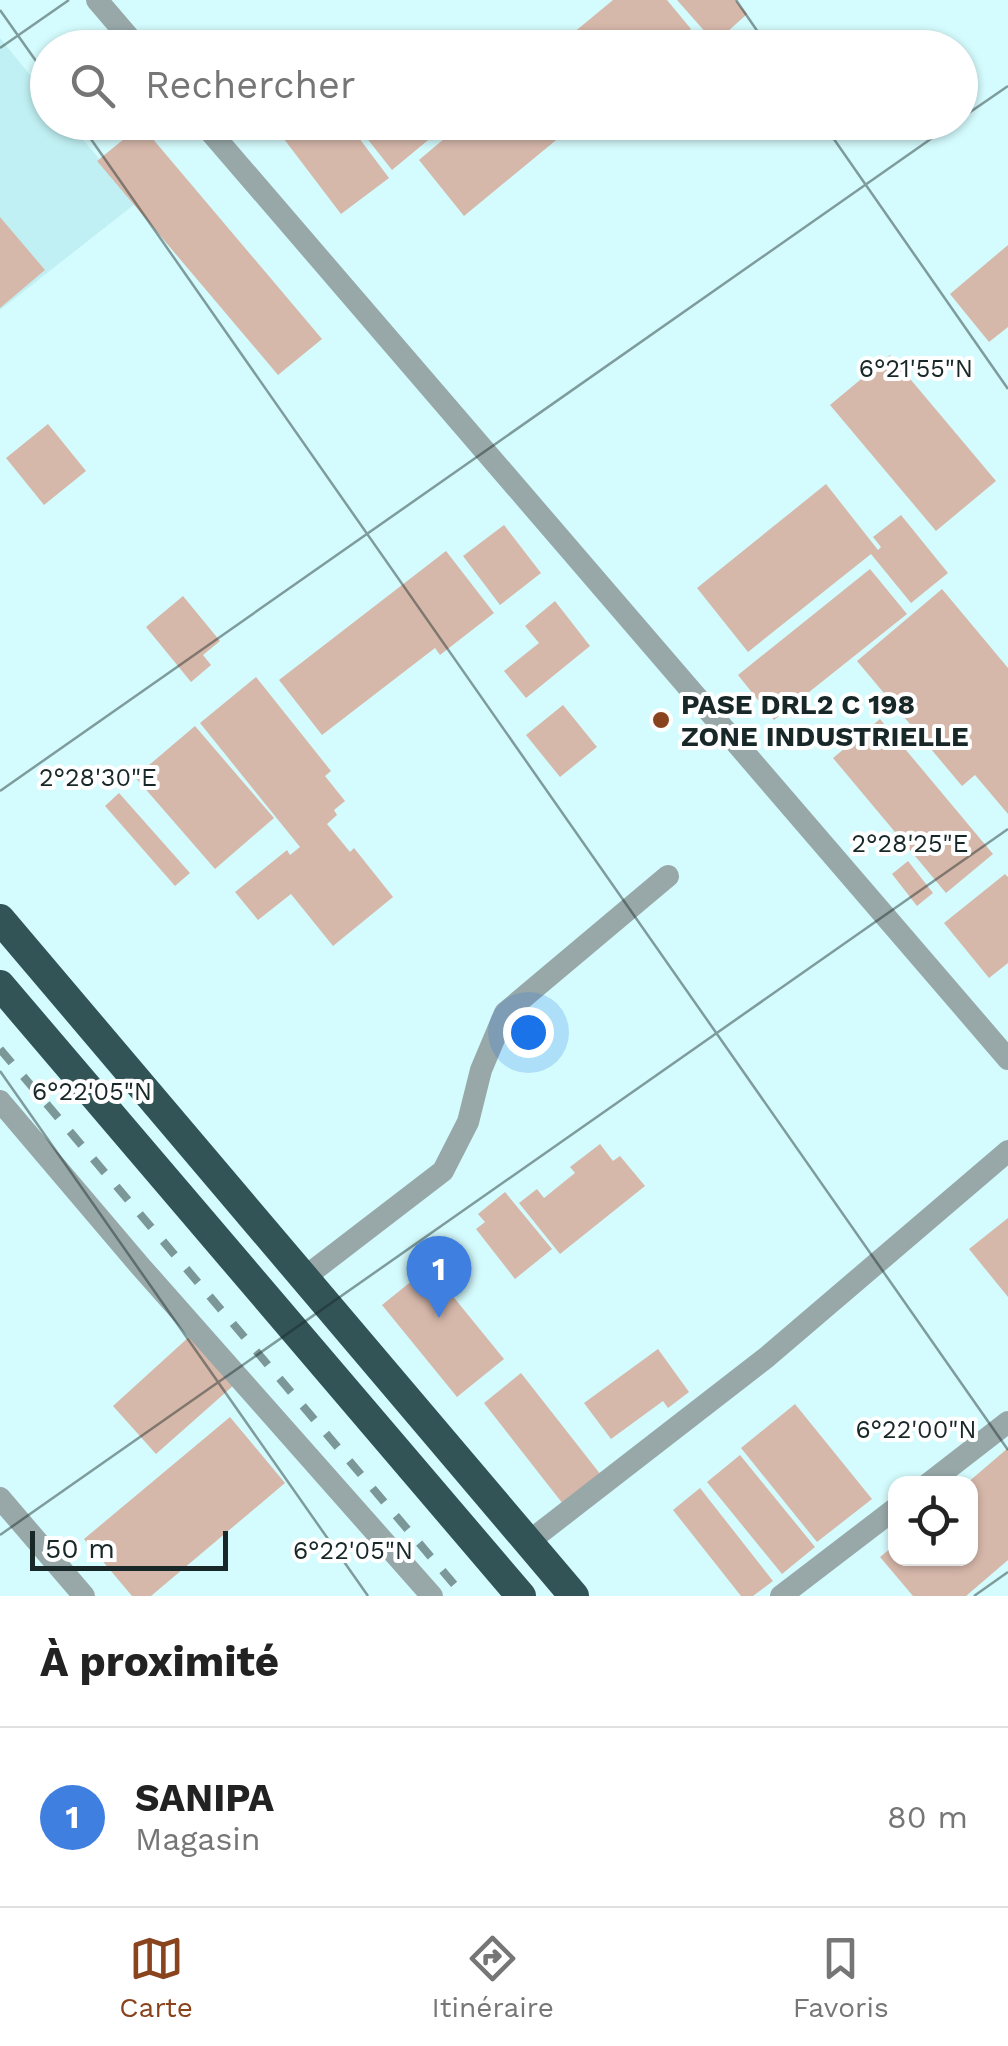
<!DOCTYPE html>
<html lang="fr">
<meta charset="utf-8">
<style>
:root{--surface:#fff;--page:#f2f2f2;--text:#222;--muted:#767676;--line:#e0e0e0;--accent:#89441d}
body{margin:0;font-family:"Work Sans",sans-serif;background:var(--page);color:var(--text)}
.controls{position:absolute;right:30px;bottom:30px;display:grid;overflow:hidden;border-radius:20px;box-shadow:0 2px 8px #0004}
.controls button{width:90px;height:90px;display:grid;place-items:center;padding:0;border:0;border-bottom:2px solid var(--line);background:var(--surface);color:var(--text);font:50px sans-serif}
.scale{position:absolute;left:30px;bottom:25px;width:198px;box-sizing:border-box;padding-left:10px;border:5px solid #182728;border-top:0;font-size:28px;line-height:35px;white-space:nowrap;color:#182728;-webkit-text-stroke:8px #fff;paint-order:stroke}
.you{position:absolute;left:528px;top:1032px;width:35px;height:35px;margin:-25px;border:8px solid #fff;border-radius:50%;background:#1a73e8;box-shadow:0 0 0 15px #1a73e833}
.badge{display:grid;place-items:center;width:65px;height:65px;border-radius:50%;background:var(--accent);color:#fff;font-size:32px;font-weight:700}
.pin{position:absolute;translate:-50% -82px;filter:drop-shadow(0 2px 5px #0008)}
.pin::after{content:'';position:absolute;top:52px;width:35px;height:30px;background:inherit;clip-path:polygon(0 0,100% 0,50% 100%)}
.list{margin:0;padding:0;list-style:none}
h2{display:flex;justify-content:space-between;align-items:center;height:130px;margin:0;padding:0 40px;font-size:42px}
h2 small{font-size:32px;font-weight:400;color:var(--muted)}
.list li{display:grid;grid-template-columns:65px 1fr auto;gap:30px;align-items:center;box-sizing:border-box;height:180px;padding:0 40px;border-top:2px solid var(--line)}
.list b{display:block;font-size:38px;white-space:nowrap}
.list p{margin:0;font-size:32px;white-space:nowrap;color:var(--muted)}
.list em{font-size:32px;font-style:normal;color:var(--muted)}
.icon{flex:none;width:55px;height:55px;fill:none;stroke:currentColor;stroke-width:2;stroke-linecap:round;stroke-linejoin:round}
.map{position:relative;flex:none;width:1008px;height:1596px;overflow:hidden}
.search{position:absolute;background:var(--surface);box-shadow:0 2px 8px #0004;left:30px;right:30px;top:30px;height:110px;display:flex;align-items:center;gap:25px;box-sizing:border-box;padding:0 35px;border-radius:55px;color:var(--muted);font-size:38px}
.sheet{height:310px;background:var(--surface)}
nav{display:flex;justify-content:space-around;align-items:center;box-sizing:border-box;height:140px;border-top:2px solid var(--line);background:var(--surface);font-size:28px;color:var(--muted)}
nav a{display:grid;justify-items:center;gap:5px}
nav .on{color:var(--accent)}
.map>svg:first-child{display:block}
.built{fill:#c0f0f3}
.building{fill:#d6b8aa}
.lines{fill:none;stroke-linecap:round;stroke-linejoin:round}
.street{stroke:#98a8a9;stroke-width:22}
.highway{stroke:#325457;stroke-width:30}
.rail{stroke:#7b9798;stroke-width:8;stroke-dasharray:18 18;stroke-linecap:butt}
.ticks{fill:none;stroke:#182728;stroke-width:2.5;stroke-opacity:0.45}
.poi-dot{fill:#89441d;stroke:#fff;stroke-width:4}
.labels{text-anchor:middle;stroke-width:8;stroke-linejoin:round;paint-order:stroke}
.poi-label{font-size:28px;font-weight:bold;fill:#182728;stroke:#fff;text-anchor:start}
.ticks-label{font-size:25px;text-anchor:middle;fill:#182728;stroke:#fff;stroke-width:8;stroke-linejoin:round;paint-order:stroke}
</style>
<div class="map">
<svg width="1008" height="1596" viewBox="0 0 1008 1596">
<rect width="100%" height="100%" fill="#d4fbfd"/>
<path class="built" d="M0 38 47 96 48 122 69 123 136 203 0 310Z"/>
<path class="building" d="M613 0H667L691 29 669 48H555Z
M677 0H735L747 14 715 43Z
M271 122H347L389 178 341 214Z
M354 122H450L392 170Z
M464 122H578L464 216 419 160Z
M141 125 322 339 278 375 97 161Z
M0 217 45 270 0 308Z
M1008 245V327L989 342 950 294Z
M890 355 996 481 936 531 830 405Z
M48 424 86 471 44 505 6 458Z
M826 484 878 550 881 547 873 537 901 515 948 573 911 603 871 554 748 652 697 588Z
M504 525 541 573 500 605 463 556Z
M446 551 494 613 440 655 435 648 322 735 279 680Z
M870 569 907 614 774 720 738 675Z
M942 589 1008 668V814L975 775 962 786 857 661Z
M183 596 220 641 203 655 211 665 191 682 146 627Z
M555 601 590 646 526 698 504 671 539 643 525 626Z
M256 677 331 771 325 776 345 801 334 810 337 815 327 824 350 852 354 848 393 897 333 946 291 894 258 920 235 892 287 850 290 855 300 847 200 723Z
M563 705 597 747 560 777 526 735Z
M880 719 993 854 946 893 833 758Z
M195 726 274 818 215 869 135 777Z
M119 793 190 873 175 886 105 806Z
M908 861 933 893 917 906 892 874Z
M1005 874 1008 877V963L989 978 944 923Z
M600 1144 613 1161 620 1156 645 1186 560 1254 519 1203 537 1189 544 1198 575 1173 570 1167Z
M505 1192 552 1249 515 1279 476 1229 485 1222 478 1214Z
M1008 1218V1297L969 1249Z
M429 1267 504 1359 457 1397 382 1305Z
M190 1336 234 1385 156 1454 113 1406Z
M658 1349 689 1392 668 1408 663 1401 611 1439 584 1403Z
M521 1373 601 1475 563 1504 484 1403Z
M795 1404 872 1499 817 1542 741 1448Z
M230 1417 285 1483 151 1596H132L84 1539Z
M1008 1448V1560L966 1596H913L880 1557 896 1544V1558H970V1484H966Z
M740 1455 815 1547 782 1574 707 1482Z
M700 1488 773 1581 753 1596H741L673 1510Z"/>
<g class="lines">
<path class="street" d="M97 0 138 48
M202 122 1008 1059
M0 1101 141 1267 432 1596
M305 1277 443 1171 468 1122 481 1070 505 1013 668 876
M928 1484 1008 1422
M0 1498 84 1596
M527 1543 767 1357 1008 1151
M781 1596 896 1508"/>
<path class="highway" d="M0 919 574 1596
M0 985 521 1596"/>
<path class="rail" d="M0 1049 464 1596"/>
</g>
<path class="ticks" d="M736 0 769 48M0 10 48 78M0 48 69 0M960 119 1008 86M79 122 1008 1450M822 122 1008 389M0 791 955 122M0 1071 368 1596M0 1535 1008 829M974 1596 1008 1572"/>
<circle class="poi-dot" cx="661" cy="720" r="10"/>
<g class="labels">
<g class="poi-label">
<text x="681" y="714">PASE DRL2 C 198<tspan x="681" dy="32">ZONE INDUSTRIELLE</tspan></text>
</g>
</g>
<g class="ticks-label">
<text x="916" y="377">6°21'55"N</text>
<text x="98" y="786">2°28'30"E</text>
<text x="910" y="852">2°28'25"E</text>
<text x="92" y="1100">6°22'05"N</text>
<text x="916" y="1438">6°22'00"N</text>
<text x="353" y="1559">6°22'05"N</text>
</g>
</svg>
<div class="controls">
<button><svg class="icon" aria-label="locate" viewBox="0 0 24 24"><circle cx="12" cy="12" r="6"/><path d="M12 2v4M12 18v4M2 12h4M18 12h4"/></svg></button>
</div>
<div class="scale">50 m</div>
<div class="you"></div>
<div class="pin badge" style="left:439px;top:1318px;background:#3f7fe0">1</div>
<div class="search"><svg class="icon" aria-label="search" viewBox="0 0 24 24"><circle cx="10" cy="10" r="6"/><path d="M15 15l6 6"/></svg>Rechercher</div>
</div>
<section class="sheet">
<h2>À proximité<small></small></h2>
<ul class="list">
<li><span class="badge" style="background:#3f7fe0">1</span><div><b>SANIPA</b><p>Magasin</p></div><em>80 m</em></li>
</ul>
</section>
<nav>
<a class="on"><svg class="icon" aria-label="map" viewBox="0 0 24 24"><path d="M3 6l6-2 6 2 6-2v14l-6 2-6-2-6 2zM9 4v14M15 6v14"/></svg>Carte</a>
<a><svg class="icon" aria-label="directions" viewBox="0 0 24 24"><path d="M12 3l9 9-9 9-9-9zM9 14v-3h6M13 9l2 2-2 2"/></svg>Itinéraire</a>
<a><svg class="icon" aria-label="saved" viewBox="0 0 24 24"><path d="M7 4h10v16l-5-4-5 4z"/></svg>Favoris</a>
</nav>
